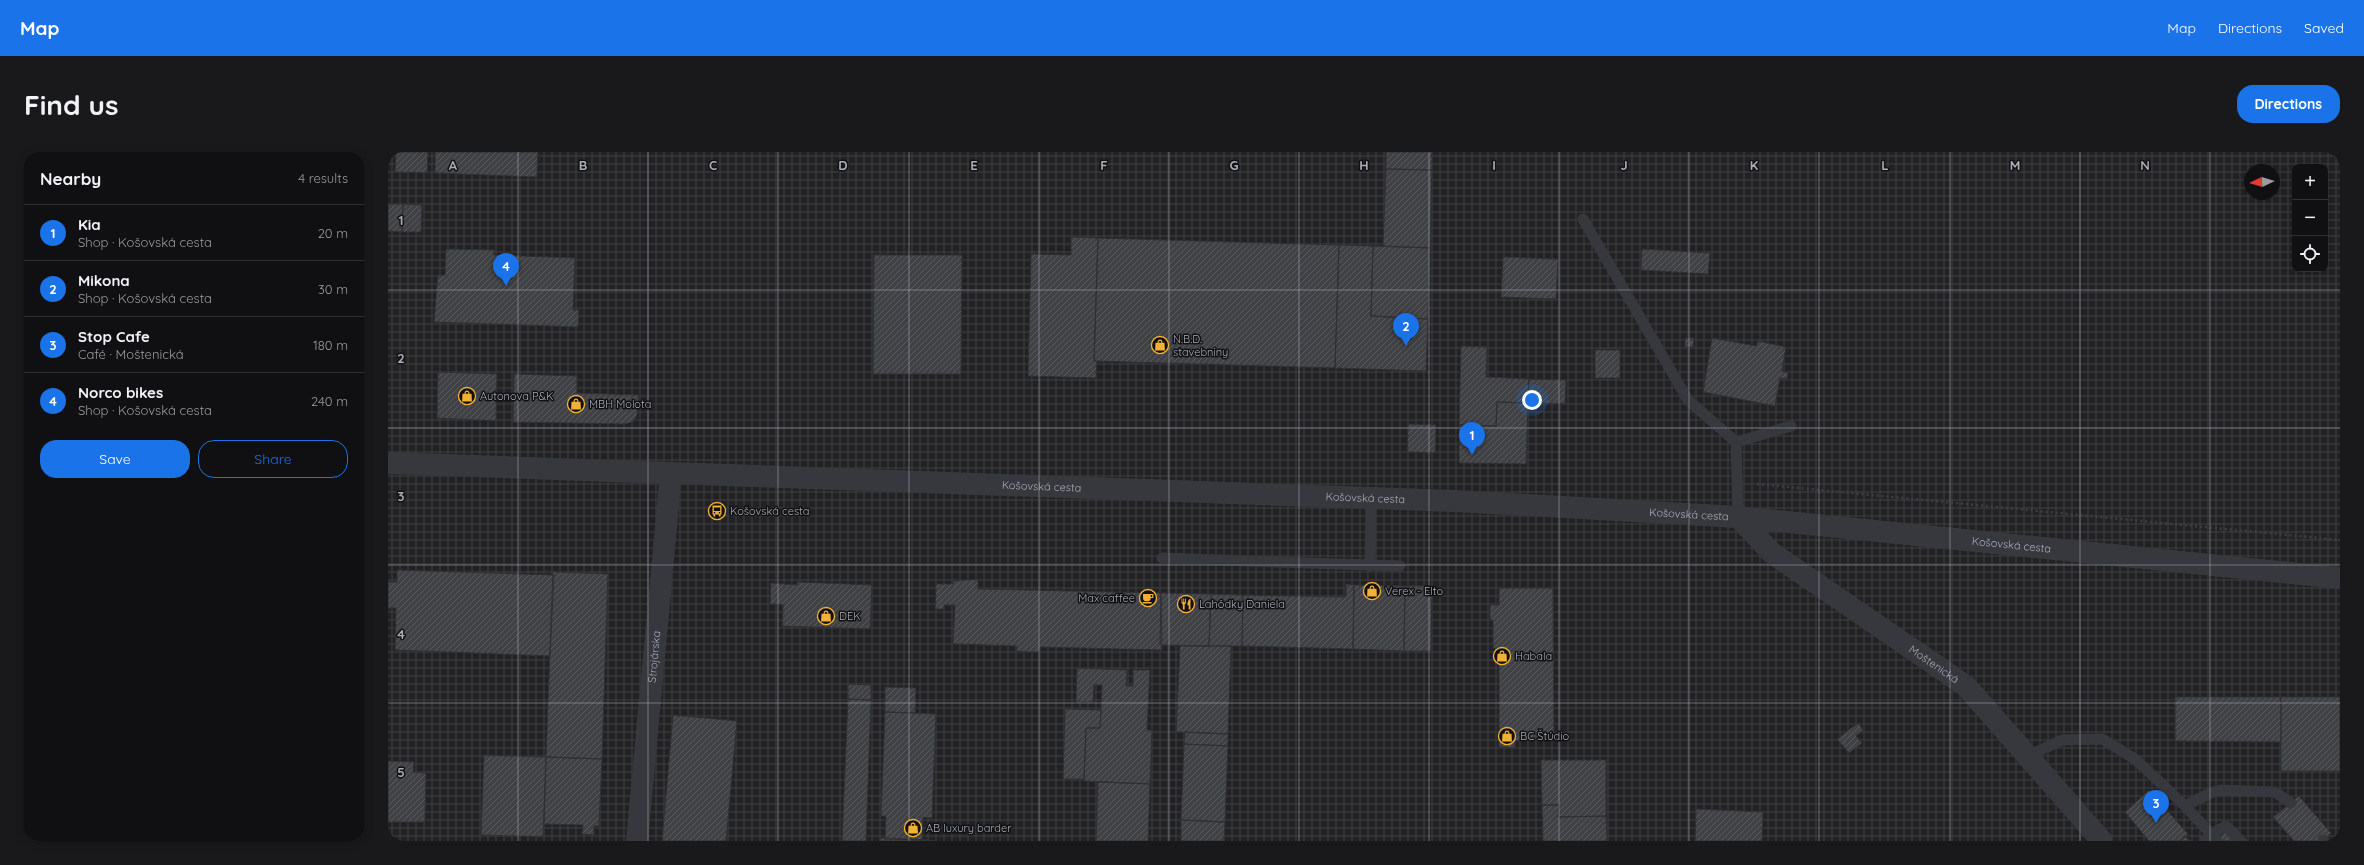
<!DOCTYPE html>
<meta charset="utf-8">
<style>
:root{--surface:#101012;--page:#19191b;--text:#f1f3f6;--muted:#9c9d9f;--line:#303032;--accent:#1a73e8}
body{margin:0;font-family:Quicksand,sans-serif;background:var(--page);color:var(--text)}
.controls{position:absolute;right:12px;top:12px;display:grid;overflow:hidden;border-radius:8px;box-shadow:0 2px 10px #0003}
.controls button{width:36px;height:36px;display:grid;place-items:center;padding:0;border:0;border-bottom:1px solid var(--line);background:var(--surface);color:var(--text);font:20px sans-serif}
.compass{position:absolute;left:1856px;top:12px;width:36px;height:36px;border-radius:50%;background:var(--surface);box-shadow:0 2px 10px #0003;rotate:266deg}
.you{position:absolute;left:1144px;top:248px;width:14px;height:14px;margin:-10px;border:3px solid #fff;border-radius:50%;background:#1a73e8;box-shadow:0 0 0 6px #1a73e833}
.badge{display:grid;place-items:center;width:26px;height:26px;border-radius:50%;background:var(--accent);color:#fff;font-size:13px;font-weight:700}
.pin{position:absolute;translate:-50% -33px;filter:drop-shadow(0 1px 2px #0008)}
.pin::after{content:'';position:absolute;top:21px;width:14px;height:12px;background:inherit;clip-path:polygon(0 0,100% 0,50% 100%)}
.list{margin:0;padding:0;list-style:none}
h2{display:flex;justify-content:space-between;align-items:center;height:52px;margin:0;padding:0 16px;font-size:17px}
h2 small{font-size:13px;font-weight:400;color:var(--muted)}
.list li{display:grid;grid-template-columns:26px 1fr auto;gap:12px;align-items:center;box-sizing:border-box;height:56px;padding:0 16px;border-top:1px solid var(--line)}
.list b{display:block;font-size:15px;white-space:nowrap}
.list p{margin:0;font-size:13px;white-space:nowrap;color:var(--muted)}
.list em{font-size:13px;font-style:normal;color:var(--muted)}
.actions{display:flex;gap:8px;padding:12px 16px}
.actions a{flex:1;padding:9px 0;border:1px solid var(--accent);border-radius:16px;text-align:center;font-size:14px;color:var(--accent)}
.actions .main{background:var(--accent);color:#fff}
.icon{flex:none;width:22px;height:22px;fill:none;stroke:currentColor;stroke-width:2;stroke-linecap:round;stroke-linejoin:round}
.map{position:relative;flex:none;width:1952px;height:689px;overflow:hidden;border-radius:16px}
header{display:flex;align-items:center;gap:24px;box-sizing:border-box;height:56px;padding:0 20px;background:var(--accent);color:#fff}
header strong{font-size:19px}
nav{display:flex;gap:22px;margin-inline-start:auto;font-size:14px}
.intro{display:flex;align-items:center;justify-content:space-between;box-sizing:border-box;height:96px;padding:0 24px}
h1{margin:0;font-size:28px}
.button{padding:10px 18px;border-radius:16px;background:var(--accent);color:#fff;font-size:14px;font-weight:700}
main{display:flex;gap:24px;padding:0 24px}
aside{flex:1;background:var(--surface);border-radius:16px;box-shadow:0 2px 10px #0003}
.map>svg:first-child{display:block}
.industrial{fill:url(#industrial-grid);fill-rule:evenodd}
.building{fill:url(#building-hatch);stroke:#303034}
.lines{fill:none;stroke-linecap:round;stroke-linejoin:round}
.path{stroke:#3d3f44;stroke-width:2.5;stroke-dasharray:2 3;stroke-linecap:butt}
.service{stroke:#37383d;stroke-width:11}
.minor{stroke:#37383d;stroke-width:22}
.grid{fill:none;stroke:#a8adb8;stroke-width:1;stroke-opacity:0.55}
.labels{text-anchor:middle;stroke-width:3;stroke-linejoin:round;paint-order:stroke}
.poi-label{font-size:11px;fill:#a8adb8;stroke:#111113;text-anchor:start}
.street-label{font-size:11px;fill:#a8adb8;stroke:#111113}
.grid-label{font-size:13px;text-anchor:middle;font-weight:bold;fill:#a8adb8;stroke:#111113;stroke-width:3;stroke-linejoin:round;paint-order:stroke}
</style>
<header>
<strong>Map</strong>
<nav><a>Map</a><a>Directions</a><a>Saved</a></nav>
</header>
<div class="intro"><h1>Find us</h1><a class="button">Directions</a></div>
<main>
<aside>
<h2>Nearby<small>4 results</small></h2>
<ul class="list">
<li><span class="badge">1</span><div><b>Kia</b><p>Shop · Košovská cesta</p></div><em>20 m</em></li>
<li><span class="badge">2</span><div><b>Mikona</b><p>Shop · Košovská cesta</p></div><em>30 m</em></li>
<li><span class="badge">3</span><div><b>Stop Cafe</b><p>Café · Moštenická</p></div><em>180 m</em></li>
<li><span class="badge">4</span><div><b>Norco bikes</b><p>Shop · Košovská cesta</p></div><em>240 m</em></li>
</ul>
<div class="actions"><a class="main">Save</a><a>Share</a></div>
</aside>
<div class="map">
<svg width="1952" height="689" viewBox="0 0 1952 689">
<defs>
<pattern id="industrial-grid" width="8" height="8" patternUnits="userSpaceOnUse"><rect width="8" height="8" fill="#222225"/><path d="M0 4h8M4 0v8" fill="none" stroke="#3f3f43"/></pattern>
<pattern id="building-hatch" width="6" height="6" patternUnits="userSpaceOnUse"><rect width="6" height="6" fill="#404145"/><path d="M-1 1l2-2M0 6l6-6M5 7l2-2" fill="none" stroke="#595a5e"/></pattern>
</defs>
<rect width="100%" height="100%" fill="#161618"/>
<path class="industrial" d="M0 0H1952V689H0ZM1907 15H1937V117H1907ZM1862 18H1886V42H1862Z"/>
<path class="building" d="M8 0H40L39 21 7 20Z
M47 0H150L149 25 47 21Z
M998 0H1044V18L998 17Z
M998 17 1044 18 1042 96 995 94Z
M0 52H15L14 80 0 79Z
M15 52 34 53 33 80H14Z
M683 85 710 86 706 209H709L708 226 640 224 643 102 683 103Z
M710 86 951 93 947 216 706 209Z
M951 93 985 94 983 164 1040 167 1038 219 947 216Z
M985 94 1042 96 1040 167 983 164Z
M58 97 106 98V103L187 106 185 158H191L190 175 46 170 50 123H57Z
M1254 97 1322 101 1320 122 1253 118Z
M486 103H574L573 222H485Z
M1115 105 1170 107 1168 147 1113 145Z
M1297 186H1306L1305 195H1297Z
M1324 186 1368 194 1370 189 1398 195 1394 219 1400 221 1399 227 1392 226 1387 254 1315 240Z
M1073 194 1099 195 1098 225 1141 227 1140 251 1109 250 1108 274 1071 273Z
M1207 198H1232V226H1207Z
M50 220 109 222 108 269 49 266Z
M126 222 189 224V241L251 243 249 263 245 270 236 272 125 270Z
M1141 227 1178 228 1177 252 1140 251Z
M1109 250 1140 251 1138 312 1071 311V273L1108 274Z
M1020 272 1048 273 1047 301 1019 300Z
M9 418 166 423 162 504 7 498 8 456H0V430H9Z
M165 418 167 420 219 422 220 420 214 607 158 605Z
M590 427V437L773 441 774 498 652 495V500H641L628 499 629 494 565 492 567 453H556V457H547L548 432H565L566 429Z
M409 430 484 433 482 477 394 474 395 453 382 452 383 431 409 433Z
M958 432 966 433 965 497 854 494 855 443 958 445Z
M966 433 1017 434 1016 499 965 497Z
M1017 434H1044L1043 499H1016Z
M1111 436H1165L1166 588 1127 589V596L1111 595V496H1105V468H1102V453H1111Z
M773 441 823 442 821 494 772 493Z
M823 442 855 443 854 494H821Z
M792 494H843L840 582 788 580Z
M689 516 739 518 738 534H745V518H762L759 578H764L762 632 696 629 698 576H712L714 533H706L705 550H688Z
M460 532 483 533V548L460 547Z
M497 535 528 536 527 561 497 560Z
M1787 545H1893V590L1787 589Z
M1893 545H1952V619H1893Z
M460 547 483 548 478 689H454Z
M677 557 713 558 712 576H698L696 627H675Z
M497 560 548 562 544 666 535 665 534 688 497 687 498 664H493Z
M285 563 349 569 338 689H274Z
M1470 571 1475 578 1468 584 1474 591 1461 601 1449 587Z
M797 580 840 582V594L796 592Z
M796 592 840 594 837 670 793 668Z
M96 603 158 605 155 685 93 683Z
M158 605 214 607 211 674H206V683L194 682 195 673 156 672Z
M1153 608H1218V664L1170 665 1171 653H1154Z
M0 609 26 610 25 620 38 621 37 670H0Z
M710 630 762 632 760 689H708Z
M1761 638 1800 682 1793 689H1761L1737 660Z
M1911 644 1943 681 1934 689H1906L1885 665Z
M1154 653H1171L1170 665 1218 664 1219 689H1155Z
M1308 657 1375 660 1374 689H1307Z
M793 668 837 670 836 689H793Z
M1845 673 1860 689H1827Z
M1796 684 1803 689H1791Z
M492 686 540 688 548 689H492Z"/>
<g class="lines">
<path class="path" d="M1369 332 1952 388"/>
<path class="service" d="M1195 67 1300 248 1348 290 1350 365
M1348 290 1403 274
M774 406 1012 414
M982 414 983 346
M1640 604 1674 588 1714 587 1747 607 1797 654 1823 682 1838 674 1852 689
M1797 654 1822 641 1833 638 1887 640 1903 651
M1935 688V689
M1816 689 1823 682 1829 689"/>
<g class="minor">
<path id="s1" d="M0 311 1068 349 1350 365 1952 426"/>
<path id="s2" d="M1350 365 1384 401 1578 534 1714 689"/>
<path id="s3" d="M249 689 283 321"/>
</g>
</g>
<path class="grid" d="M130 0V689M260 0V689M390 0V689M521 0V689M651 0V689M781 0V689M911 0V689M1041 0V689M1171 0V689M1301 0V689M1431 0V689M1562 0V689M1692 0V689M1822 0V689M0 138H1952M0 276H1952M0 413H1952M0 551H1952"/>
<defs>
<g id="shop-ring" transform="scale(0.9)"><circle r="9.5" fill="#111113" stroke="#f2b134" stroke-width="1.5"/><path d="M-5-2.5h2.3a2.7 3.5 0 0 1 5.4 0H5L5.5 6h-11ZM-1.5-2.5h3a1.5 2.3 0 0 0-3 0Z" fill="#f2b134"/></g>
<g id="bus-ring" transform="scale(0.9)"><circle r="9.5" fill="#111113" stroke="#f2b134" stroke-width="1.5"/><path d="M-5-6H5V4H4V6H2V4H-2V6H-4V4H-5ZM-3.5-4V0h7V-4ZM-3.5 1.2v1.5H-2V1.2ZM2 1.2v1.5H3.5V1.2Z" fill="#f2b134"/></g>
<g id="cafe-ring" transform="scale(0.9)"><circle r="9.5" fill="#111113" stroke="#f2b134" stroke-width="1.5"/><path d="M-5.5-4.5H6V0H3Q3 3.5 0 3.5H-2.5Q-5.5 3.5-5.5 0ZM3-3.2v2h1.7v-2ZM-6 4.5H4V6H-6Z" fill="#f2b134"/></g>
<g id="restaurant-ring" transform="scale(0.9)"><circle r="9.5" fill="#111113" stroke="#f2b134" stroke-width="1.5"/><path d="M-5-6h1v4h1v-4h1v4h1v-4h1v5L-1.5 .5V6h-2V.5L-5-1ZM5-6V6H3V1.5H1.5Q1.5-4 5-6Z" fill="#f2b134"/></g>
</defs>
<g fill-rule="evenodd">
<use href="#shop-ring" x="772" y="193"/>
<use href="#shop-ring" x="79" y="244"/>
<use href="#shop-ring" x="188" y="252"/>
<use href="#bus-ring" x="329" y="359"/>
<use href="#shop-ring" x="984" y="439"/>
<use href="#cafe-ring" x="760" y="446"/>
<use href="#restaurant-ring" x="798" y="452"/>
<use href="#shop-ring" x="438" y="464"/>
<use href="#shop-ring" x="1114" y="504"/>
<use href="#shop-ring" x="1119" y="584"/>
<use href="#shop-ring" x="525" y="676"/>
</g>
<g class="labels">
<g class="poi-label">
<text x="785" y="191">N.B.D.<tspan x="785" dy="13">stavebniny</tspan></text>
<text x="92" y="248">Autonova P&amp;K</text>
<text x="201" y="256">MBH Molota</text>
<text x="342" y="363">Košovská cesta</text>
<text x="997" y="443">Verex - Elto</text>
<text x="747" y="450" text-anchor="end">Max caffee</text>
<text x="811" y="456">Lahôdky Daniela</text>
<text x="451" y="468">DEK</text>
<text x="1127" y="508">Habala</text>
<text x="1132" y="588">BC Štúdio</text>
<text x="538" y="680">AB luxury barder</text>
</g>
<g class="street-label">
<text dy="4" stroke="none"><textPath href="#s1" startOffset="654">Košovská cesta</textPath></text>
<text dy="4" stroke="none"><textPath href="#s1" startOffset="978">Košovská cesta</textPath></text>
<text dy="4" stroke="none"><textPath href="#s1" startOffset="1302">Košovská cesta</textPath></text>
<text dy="4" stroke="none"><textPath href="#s1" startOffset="1626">Košovská cesta</textPath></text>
<text dy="4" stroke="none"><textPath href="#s3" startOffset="185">Strojárska</textPath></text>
<text dy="4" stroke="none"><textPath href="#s2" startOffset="246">Moštenická</textPath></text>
</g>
</g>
<g class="grid-label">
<text x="65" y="18">A</text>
<text x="195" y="18">B</text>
<text x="325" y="18">C</text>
<text x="455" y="18">D</text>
<text x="586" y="18">E</text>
<text x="716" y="18">F</text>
<text x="846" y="18">G</text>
<text x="976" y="18">H</text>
<text x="1106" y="18">I</text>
<text x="1236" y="18">J</text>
<text x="1366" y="18">K</text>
<text x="1497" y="18">L</text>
<text x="1627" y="18">M</text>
<text x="1757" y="18">N</text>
<text x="13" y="73">1</text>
<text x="13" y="211">2</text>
<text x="13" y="349">3</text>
<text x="13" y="487">4</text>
<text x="13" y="625">5</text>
</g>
</svg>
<div class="controls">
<button>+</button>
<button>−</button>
<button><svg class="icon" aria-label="locate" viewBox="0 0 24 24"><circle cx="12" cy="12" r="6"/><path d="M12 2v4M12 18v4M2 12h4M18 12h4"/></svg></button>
</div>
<svg class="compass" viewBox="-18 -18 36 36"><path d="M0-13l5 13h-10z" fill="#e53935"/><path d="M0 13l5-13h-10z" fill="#9c9d9f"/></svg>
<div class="you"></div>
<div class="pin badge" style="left:1084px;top:303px">1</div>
<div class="pin badge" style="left:1018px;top:194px">2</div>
<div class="pin badge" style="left:1768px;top:671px">3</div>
<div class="pin badge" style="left:118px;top:134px">4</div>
</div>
</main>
